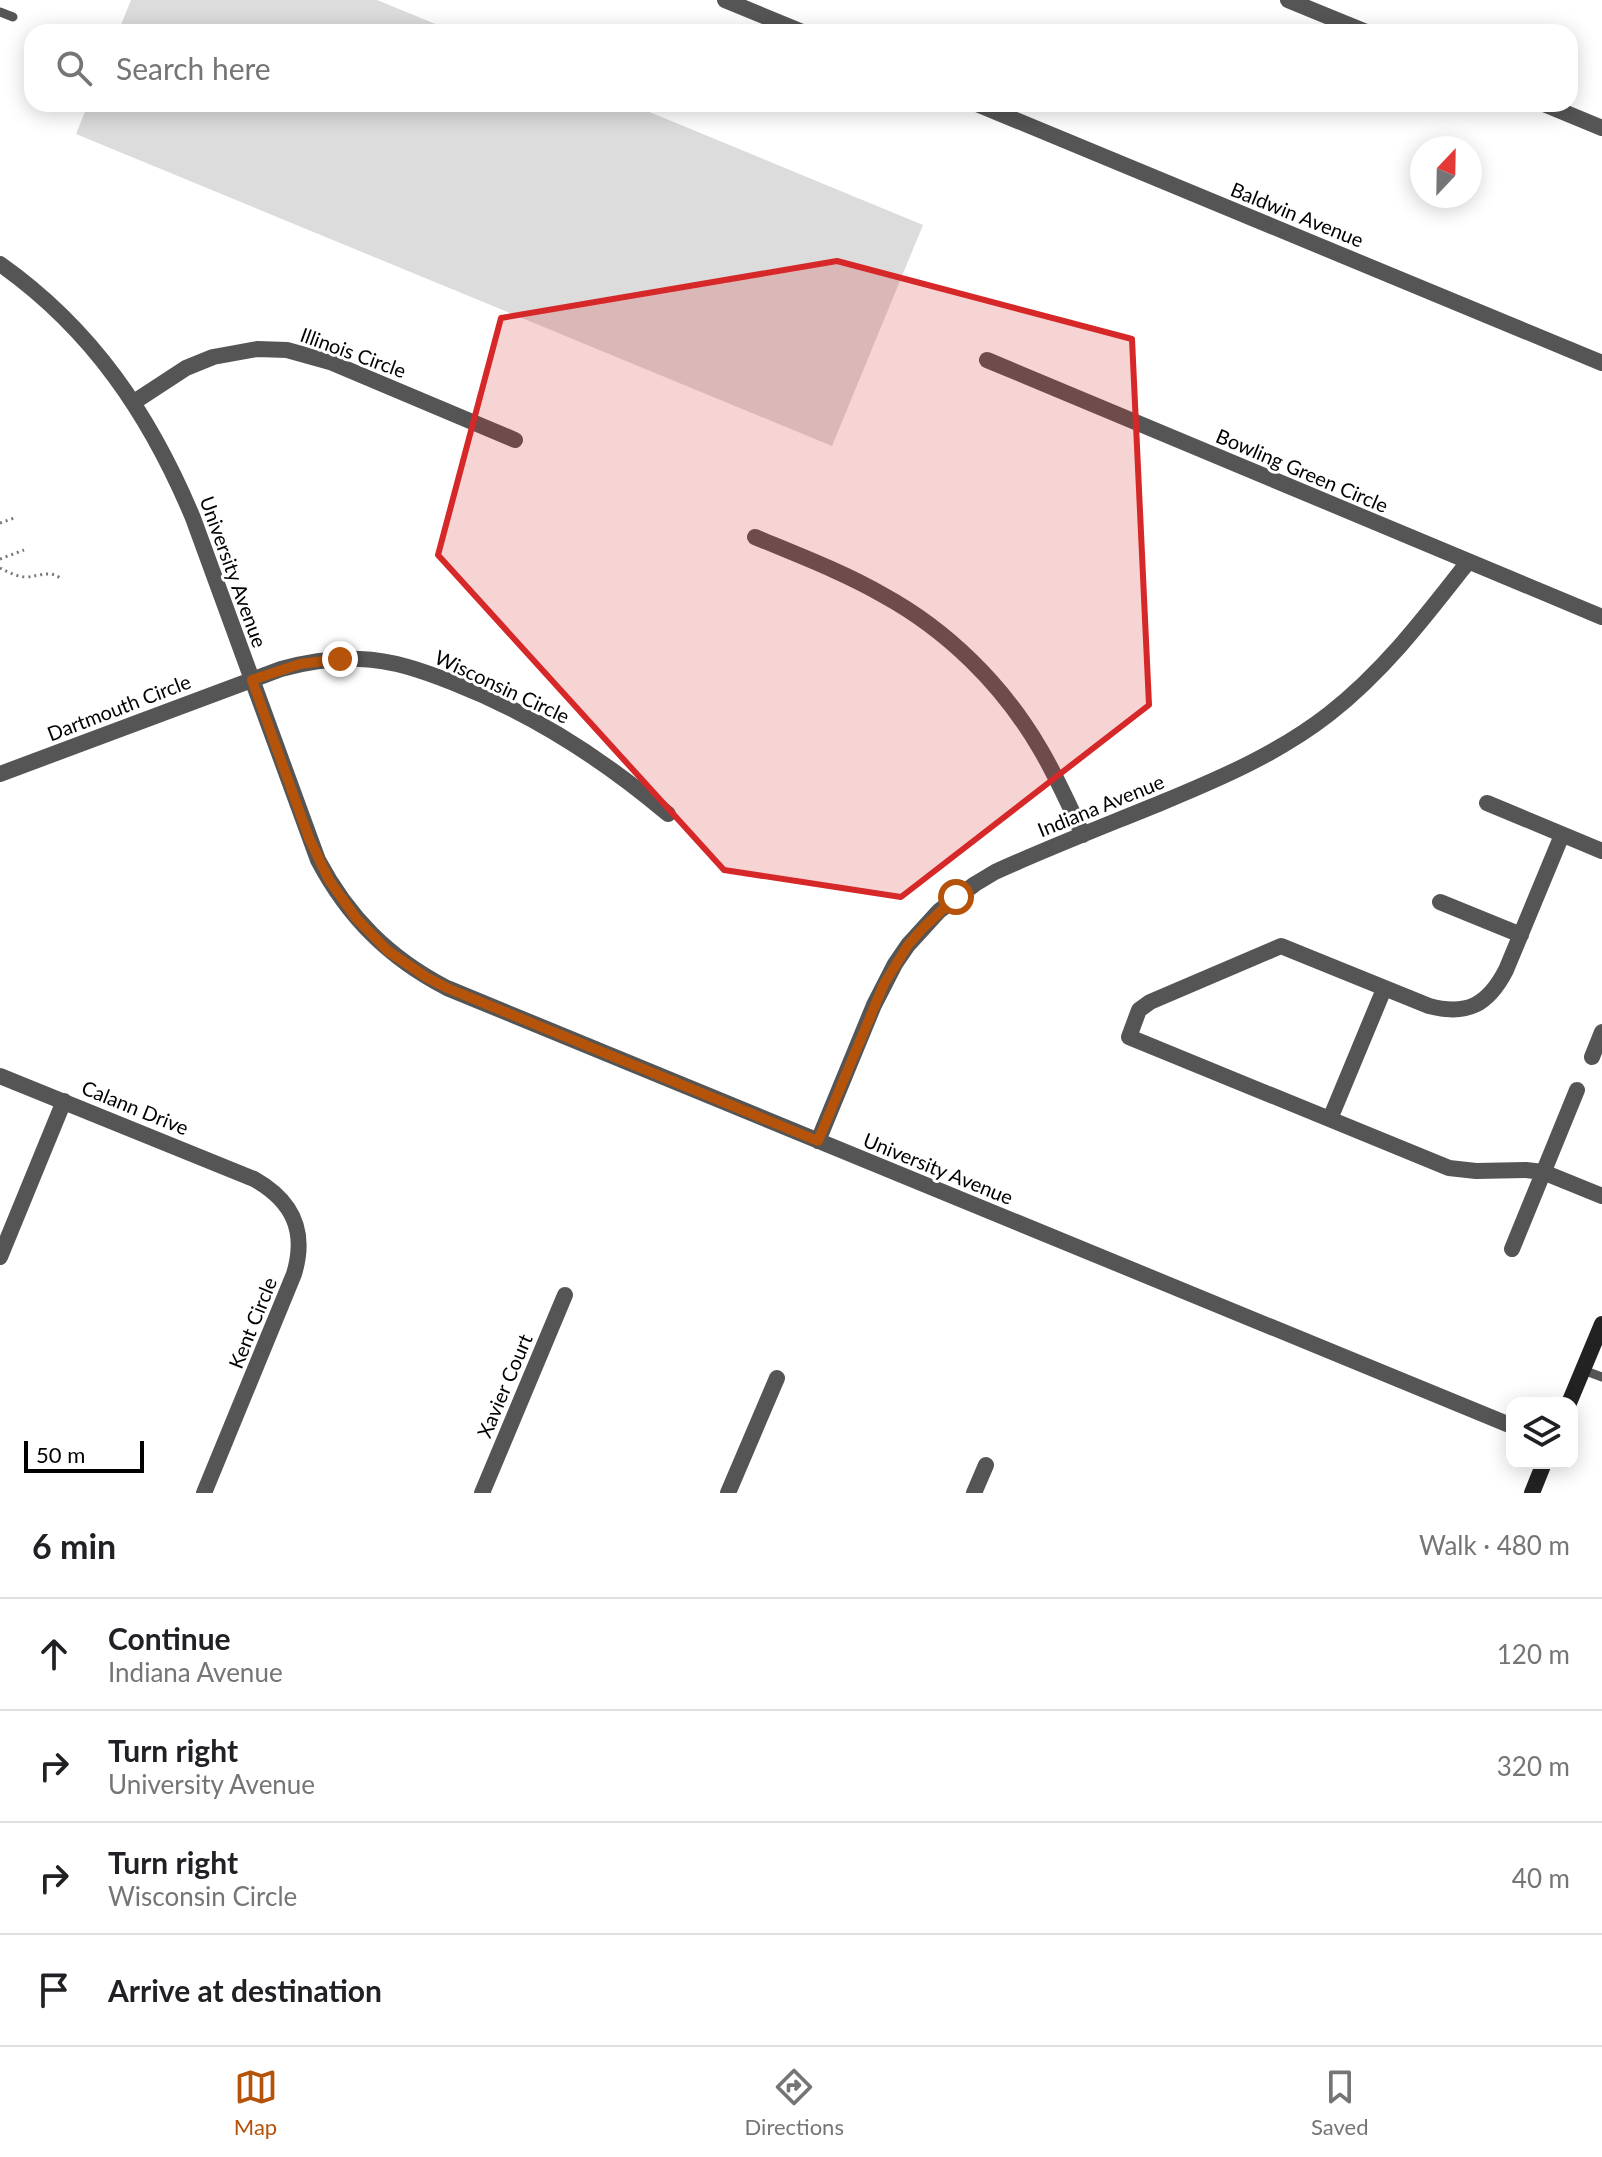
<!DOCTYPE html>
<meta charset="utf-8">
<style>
:root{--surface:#fff;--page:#f6f6f6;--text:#202124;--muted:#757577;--line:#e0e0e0;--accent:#b45309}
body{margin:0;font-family:Lato,sans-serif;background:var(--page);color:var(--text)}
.controls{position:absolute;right:24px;bottom:24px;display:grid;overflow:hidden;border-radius:16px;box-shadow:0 4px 20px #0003}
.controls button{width:72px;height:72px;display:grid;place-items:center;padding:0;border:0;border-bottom:2px solid var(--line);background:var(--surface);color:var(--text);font:40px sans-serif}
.compass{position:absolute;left:1410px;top:136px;width:72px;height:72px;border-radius:50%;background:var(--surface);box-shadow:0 4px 20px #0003;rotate:22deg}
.scale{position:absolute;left:24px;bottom:20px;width:120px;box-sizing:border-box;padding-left:8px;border:4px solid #000;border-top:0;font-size:22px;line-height:28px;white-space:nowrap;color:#000;-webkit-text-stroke:6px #fff;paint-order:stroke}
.stop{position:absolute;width:24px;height:24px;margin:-18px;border:6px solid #b45309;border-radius:50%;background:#fff}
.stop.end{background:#b45309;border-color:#fff;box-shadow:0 2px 8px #0008}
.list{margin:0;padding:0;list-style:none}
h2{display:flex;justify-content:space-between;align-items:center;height:104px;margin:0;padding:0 32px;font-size:34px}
h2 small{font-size:26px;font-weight:400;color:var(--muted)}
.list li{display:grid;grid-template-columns:52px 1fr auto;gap:24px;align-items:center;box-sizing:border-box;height:112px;padding:0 32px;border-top:2px solid var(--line)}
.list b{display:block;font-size:30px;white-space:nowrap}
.list p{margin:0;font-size:26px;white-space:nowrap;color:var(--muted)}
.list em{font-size:26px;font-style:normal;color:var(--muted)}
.icon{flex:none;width:44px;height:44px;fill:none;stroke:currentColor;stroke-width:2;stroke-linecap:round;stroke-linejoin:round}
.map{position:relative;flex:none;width:1602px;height:1493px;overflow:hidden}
.search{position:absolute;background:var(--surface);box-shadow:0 4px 20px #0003;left:24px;right:24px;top:24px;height:88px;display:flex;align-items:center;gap:20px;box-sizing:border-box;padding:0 28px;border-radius:24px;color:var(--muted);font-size:30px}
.sheet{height:552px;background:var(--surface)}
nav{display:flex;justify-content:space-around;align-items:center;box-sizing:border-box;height:112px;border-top:2px solid var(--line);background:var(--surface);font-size:22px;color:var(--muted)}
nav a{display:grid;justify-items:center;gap:4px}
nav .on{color:var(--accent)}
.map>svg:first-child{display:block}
.green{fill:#dcdcdc}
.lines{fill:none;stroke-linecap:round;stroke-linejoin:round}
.path{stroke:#777;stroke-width:3;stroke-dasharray:2 4;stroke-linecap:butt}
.lane{stroke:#555;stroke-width:9}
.street{stroke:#555;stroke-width:16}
.secondary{stroke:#222;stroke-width:16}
.route{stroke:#b45309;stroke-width:10}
.marked{fill:#d62828;fill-opacity:0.2;stroke:#d62828;stroke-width:6;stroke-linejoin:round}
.labels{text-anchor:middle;stroke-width:6;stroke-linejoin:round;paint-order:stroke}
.street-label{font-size:20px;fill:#000;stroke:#fff}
</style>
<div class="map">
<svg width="1602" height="1493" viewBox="0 0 1602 1493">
<rect width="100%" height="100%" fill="#fff"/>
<path class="green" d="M131 0H377L455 32H118Z
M88 104H630L923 225 832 446 76 134Z"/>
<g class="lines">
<path class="path" d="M0 523 14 518
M0 559 24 550
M0 568C8 572 17 577 27 577 40 576 49 570 60 578"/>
<path class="lane" d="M0 12 13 17
M1583 1370 1602 1377"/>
<path class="street" d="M725 0 802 32
M1288 0 1366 32
M977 104 1602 363
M1544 104 1602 128
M0 264C92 329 150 415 193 518L318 860C348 917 389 958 447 988L1512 1426
M987 360 1602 617
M134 402 186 368 213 357 257 349 287 350 330 362 515 440
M755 537C798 555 843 572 883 595 947 630 1002 684 1039 747 1056 775 1069 805 1083 835
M0 774 281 669C307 662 333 658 360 659 393 660 423 671 454 683 533 714 603 759 668 814
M1487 803 1602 851
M1562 835 1506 970C1488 1005 1467 1016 1429 1006L1281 946 1150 1002 1139 1010 1129 1037 1449 1168 1476 1171 1526 1170 1543 1172 1602 1196
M1440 902 1521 935
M1592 1057 1602 1032
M0 1076 254 1179C293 1201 307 1231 294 1274L204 1493
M1330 1119 1384 989
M818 1141 874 1005 895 964 908 945 939 911 975 884 995 872C1050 847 1107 825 1163 802 1221 778 1279 753 1329 714 1384 671 1425 617 1468 562
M1512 1249 1577 1090
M0 1257 64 1101
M482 1493 565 1295
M728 1493 777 1378
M974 1493 986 1465"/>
<path class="secondary" d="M1569 1403 1602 1324
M1532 1493 1544 1463"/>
</g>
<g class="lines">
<path class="route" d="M340 659 300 664 252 680 309 838 329 880 356 918 388 951 426 977 447 988 818 1141 884 984 908 945 923 928 956 897"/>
</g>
<path class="marked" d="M837 261 1132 339 1149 705 901 897 724 870 438 555 501 318Z"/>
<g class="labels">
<g class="street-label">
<text transform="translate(1297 215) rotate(22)" y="7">Baldwin Avenue</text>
<text transform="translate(353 353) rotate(20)" y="7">Illinois Circle</text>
<text transform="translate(1302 471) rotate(23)" y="7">Bowling Green Circle</text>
<text transform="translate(233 572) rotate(70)" y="7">University Avenue</text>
<text transform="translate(502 687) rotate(25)" y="7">Wisconsin Circle</text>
<text transform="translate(119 708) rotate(-21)" y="7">Dartmouth Circle</text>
<text transform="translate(1101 806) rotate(-22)" y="7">Indiana Avenue</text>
<text transform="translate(135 1108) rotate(22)" y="7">Calann Drive</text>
<text transform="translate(938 1169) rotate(22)" y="7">University Avenue</text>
<text transform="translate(253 1323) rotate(-68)" y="7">Kent Circle</text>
<text transform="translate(505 1386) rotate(-67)" y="7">Xavier Court</text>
</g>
</g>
</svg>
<div class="controls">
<button><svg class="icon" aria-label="layers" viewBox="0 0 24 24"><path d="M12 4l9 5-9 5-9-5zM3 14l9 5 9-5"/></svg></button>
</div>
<svg class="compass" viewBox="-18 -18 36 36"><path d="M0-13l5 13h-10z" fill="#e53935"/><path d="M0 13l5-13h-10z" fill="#757577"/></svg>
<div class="scale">50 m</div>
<div class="stop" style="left:956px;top:897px"></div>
<div class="stop end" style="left:340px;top:659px"></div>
<div class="search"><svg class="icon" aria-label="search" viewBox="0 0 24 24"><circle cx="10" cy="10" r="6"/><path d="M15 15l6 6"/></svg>Search here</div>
</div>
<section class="sheet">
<h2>6 min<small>Walk · 480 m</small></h2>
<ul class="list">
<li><svg class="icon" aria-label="ahead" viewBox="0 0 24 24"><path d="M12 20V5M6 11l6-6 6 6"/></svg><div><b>Continue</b><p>Indiana Avenue</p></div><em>120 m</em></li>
<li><svg class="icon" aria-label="right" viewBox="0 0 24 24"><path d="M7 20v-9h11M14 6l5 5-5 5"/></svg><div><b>Turn right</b><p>University Avenue</p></div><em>320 m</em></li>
<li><svg class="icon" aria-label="right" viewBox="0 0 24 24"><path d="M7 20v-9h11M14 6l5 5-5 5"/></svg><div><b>Turn right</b><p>Wisconsin Circle</p></div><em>40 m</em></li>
<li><svg class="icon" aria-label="arrive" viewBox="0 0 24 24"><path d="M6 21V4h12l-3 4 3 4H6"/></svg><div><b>Arrive at destination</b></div></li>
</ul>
</section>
<nav>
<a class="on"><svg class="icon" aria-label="map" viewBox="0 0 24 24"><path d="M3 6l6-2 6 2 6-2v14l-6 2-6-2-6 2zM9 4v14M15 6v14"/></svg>Map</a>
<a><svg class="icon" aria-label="directions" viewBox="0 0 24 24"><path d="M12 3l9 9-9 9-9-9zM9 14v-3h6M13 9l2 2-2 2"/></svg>Directions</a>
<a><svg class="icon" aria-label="saved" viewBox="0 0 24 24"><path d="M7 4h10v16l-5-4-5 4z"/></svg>Saved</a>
</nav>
